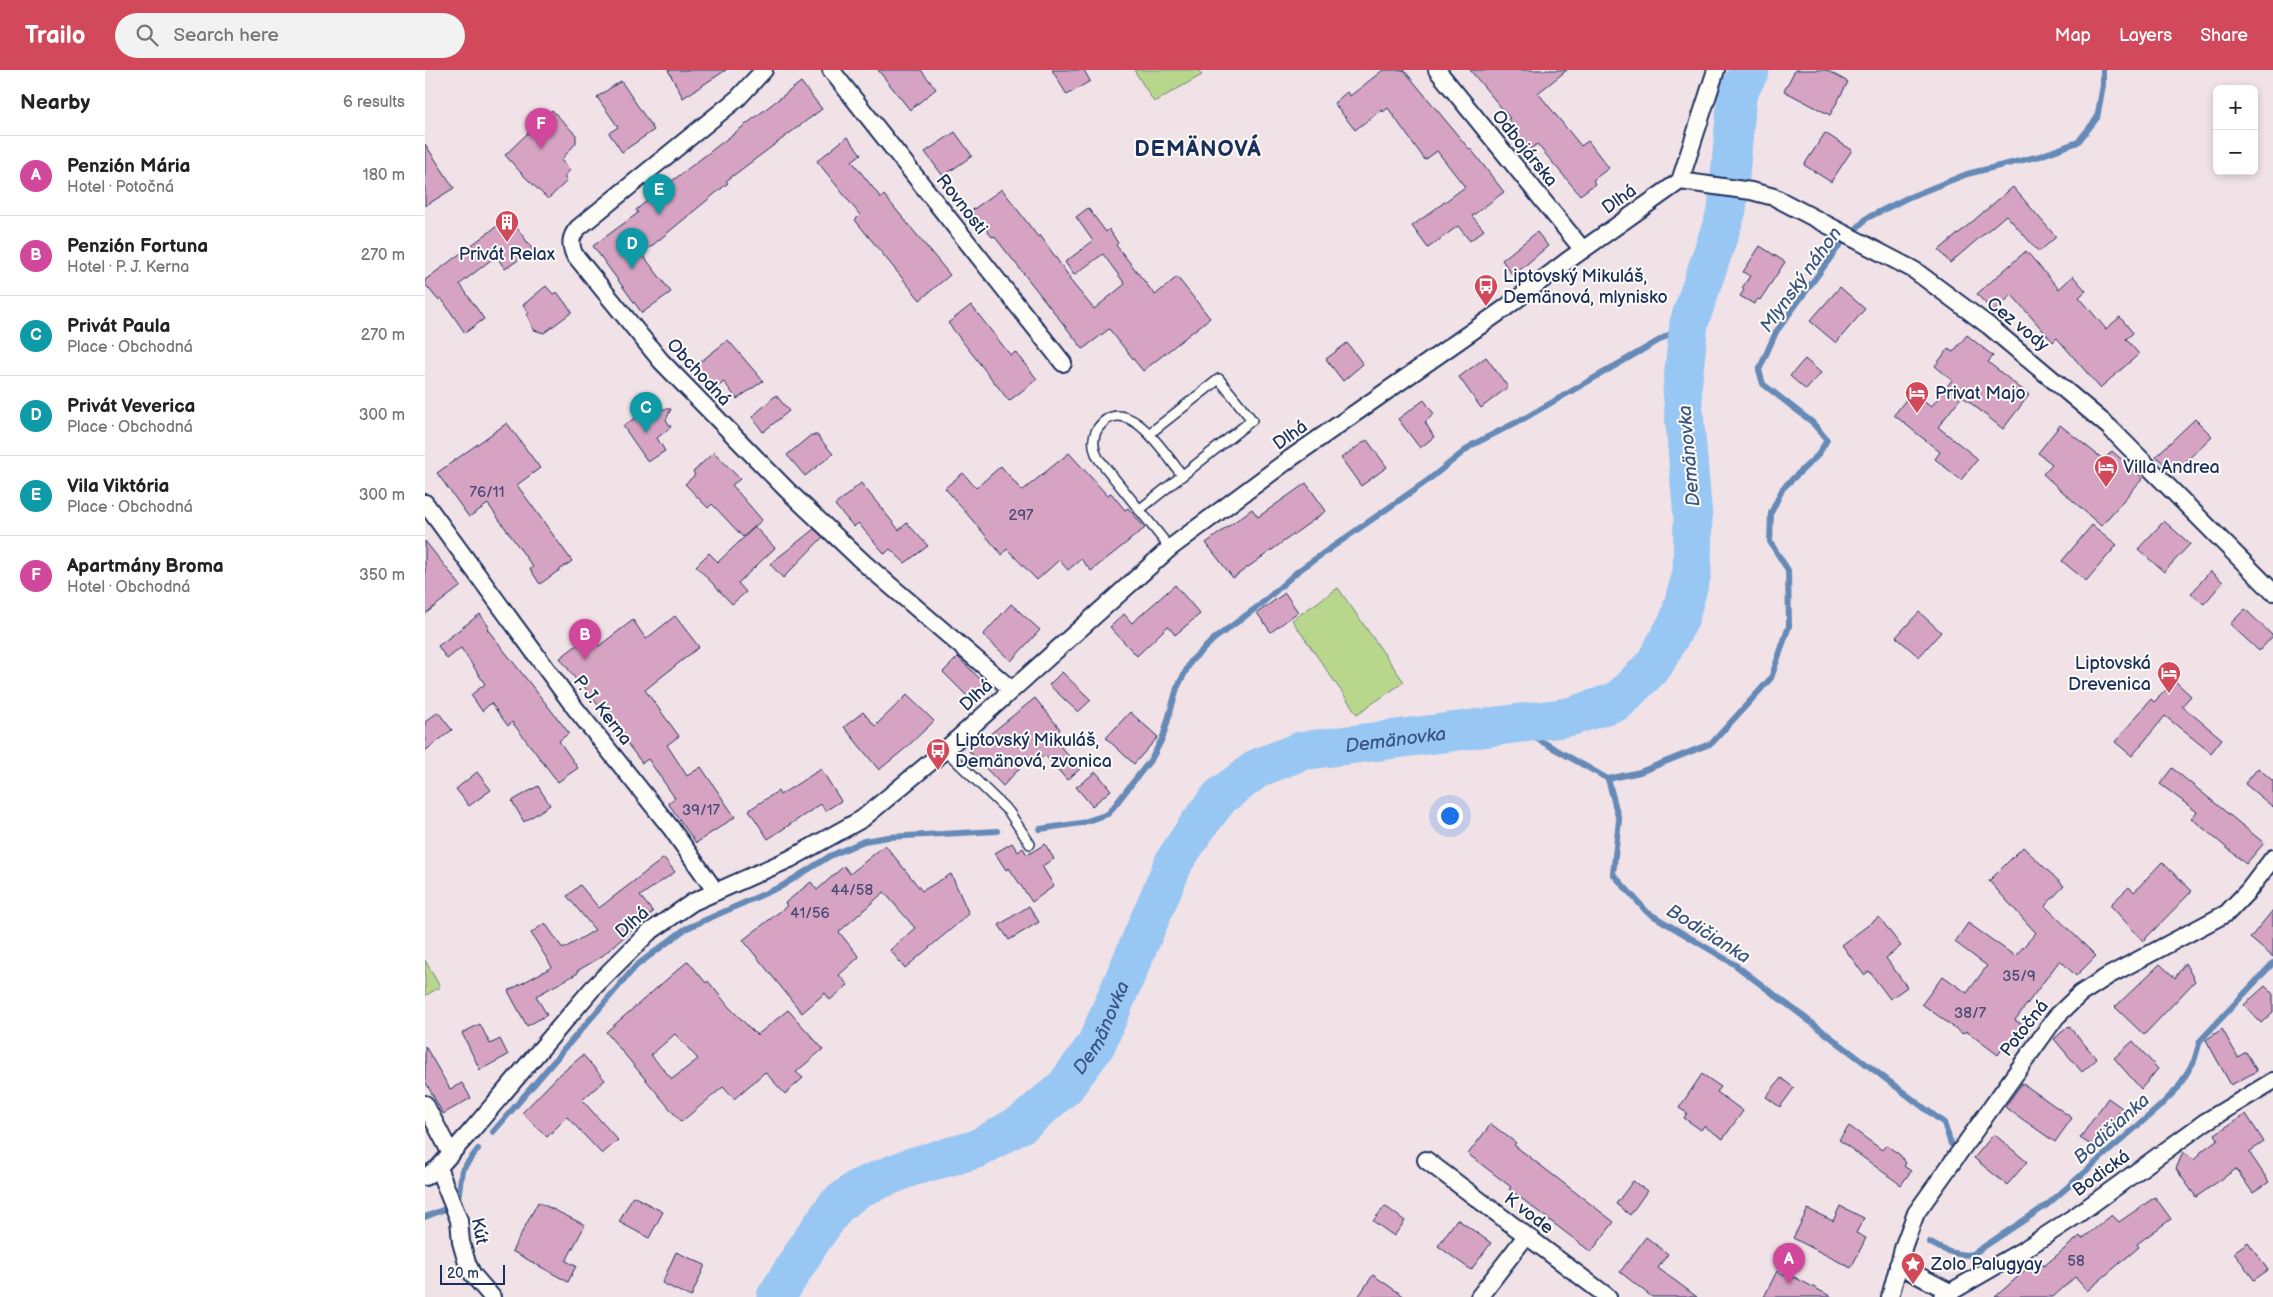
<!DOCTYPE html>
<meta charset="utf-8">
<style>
:root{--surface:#fff;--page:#f2f2f2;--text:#222;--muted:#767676;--line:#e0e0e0;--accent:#d1495b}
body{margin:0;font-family:"Balsamiq Sans",sans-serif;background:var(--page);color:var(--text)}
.controls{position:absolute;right:15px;top:15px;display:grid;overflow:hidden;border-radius:8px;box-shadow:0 2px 8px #0003}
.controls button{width:45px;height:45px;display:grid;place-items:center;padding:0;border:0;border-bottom:1px solid var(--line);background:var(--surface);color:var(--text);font:25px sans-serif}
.scale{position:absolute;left:15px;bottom:12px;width:65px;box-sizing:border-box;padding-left:5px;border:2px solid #1b2f5e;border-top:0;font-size:14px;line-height:18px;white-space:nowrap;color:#1b2f5e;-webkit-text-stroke:4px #fdfcf7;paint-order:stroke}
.you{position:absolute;left:1024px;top:745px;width:18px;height:18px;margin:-12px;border:4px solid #fff;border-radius:50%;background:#1a73e8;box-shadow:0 0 0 8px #1a73e833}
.badge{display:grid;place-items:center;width:32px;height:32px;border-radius:50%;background:var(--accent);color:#fff;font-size:16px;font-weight:700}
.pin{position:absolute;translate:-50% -41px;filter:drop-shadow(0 1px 2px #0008)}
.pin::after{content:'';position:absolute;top:26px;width:18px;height:15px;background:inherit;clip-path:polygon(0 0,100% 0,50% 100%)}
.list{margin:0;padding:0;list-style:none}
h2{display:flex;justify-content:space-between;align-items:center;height:65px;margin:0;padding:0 20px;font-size:21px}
h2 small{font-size:16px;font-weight:400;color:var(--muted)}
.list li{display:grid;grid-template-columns:32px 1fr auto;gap:15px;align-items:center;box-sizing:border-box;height:80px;padding:0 20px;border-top:1px solid var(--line)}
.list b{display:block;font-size:19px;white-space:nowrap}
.list p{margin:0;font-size:16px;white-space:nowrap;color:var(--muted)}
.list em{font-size:16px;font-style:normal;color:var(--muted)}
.icon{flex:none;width:28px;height:28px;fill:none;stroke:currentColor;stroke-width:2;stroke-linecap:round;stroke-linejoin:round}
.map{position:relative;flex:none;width:1848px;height:1227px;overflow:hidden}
header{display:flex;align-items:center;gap:30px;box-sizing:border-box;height:70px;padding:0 25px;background:var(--accent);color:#fff}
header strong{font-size:24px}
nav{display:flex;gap:28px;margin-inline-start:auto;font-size:18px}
.search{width:350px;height:45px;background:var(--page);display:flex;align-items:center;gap:12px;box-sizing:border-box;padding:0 18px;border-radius:28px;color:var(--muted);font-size:19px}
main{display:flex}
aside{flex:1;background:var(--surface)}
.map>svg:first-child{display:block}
.green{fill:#b9d68d;stroke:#6a8276}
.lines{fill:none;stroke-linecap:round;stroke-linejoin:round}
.stream{stroke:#668ab7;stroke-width:6}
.river{stroke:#98c7f3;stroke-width:39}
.building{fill:#d6a4c2;stroke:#1b2f5e;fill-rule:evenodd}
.service-casing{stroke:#1b2f5e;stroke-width:12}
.minor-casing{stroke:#1b2f5e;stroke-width:20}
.service{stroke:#fdfcf7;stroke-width:9}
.minor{stroke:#fdfcf7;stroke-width:16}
.labels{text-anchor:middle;stroke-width:4;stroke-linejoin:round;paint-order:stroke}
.number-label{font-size:15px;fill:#4a4c77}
.street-label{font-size:18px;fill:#1b2f5e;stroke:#fdfcf7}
.poi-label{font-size:18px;fill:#1b2f5e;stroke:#fdfcf7;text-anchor:start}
.water-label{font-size:19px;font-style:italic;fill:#3a5583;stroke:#fdfcf7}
.district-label{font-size:22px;font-weight:bold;letter-spacing:1px;fill:#1b2f5e;stroke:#fdfcf7}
</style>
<header>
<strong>Trailo</strong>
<div class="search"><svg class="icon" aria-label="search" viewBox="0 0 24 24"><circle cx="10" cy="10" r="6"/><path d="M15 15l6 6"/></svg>Search here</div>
<nav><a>Map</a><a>Layers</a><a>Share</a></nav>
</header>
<main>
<aside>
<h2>Nearby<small>6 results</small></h2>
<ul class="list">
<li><span class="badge" style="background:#d1479c">A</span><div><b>Penzión Mária</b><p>Hotel · Potočná</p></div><em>180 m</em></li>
<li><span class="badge" style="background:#d1479c">B</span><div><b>Penzión Fortuna</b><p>Hotel · P. J. Kerna</p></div><em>270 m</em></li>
<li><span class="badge" style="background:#0f9aa8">C</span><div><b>Privát Paula</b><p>Place · Obchodná</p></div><em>270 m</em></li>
<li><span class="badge" style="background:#0f9aa8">D</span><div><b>Privát Veverica</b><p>Place · Obchodná</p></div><em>300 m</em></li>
<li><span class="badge" style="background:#0f9aa8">E</span><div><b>Vila Viktória</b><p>Place · Obchodná</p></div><em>300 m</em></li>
<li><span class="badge" style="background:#d1479c">F</span><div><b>Apartmány Broma</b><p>Hotel · Obchodná</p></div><em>350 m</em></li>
</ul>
</aside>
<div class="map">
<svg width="1848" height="1227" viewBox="0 0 1848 1227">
<rect width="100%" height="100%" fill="#f1e2e7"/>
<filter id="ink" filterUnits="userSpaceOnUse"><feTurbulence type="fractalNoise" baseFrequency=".02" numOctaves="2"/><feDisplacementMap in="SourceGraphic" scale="10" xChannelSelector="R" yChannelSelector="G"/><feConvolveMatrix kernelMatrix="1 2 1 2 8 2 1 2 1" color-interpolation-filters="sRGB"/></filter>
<g filter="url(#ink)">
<path class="green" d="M709 0H773L777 5 729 32Z
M913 518 979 612 932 644 867 550Z
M0 890 15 917 0 926Z"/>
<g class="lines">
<path class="stream" d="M1086 654 1183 709 1194 750 1188 804 1222 842 1309 894 1519 1053 1526 1074
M1183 709 1215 702 1287 673 1346 608 1364 556 1363 500 1345 472 1346 443 1358 418 1393 385 1402 370 1387 352 1338 314 1334 300 1351 262 1414 176 1442 148 1482 128 1542 104 1615 86 1653 72 1672 48 1678 15V0
M615 759 656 753 683 744 727 688 738 667 752 618 766 591 789 569 835 535 873 501 1002 411 1047 375 1100 348 1264 253
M68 1062 211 896 260 859 357 816 405 786 439 771 463 767 572 761
M0 1147 20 1139 33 1129 37 1100 53 1079
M1504 1172C1517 1180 1532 1187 1548 1184L1622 1135 1733 1038 1753 1018 1769 991 1775 971 1848 893"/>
<path class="river" id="s1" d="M351 1227 386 1171 411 1136 434 1118 486 1097 552 1079 598 1053 640 1017 671 975 750 790 774 754 795 727 833 698 876 681 1144 647 1193 631 1229 595 1254 550 1267 503 1268 448 1257 319 1264 253 1302 140 1312 25 1325 0"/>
</g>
<path class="building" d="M243 0H301L258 28Z
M453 0H496L511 19 485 40Z
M627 0H659L665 11 642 25Z
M958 0H979L1044 79 1045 78 1079 122 1047 146 1059 160 1045 171 1033 156 1003 178 987 156 1040 117 1012 81 1000 90 963 38 958 42 956 40 930 60 909 33 922 22 925 26Z
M1045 0H1142L1113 23 1156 76 1163 71 1184 98 1168 110 1170 114 1155 125 1112 74 1106 79 1090 62 1092 61 1083 49 1085 48Z
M1370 0H1401L1423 12 1405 45 1359 21Z
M196 11 229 60 197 82 184 63 193 57 172 27Z
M376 12 397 39 301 111 303 113 217 184 246 222 217 243 168 176 213 143 211 140 234 121Z
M127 40 151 65V73L136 90 145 100 139 107 142 111 123 129 98 105 80 85Z
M530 62 547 86 518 106 500 82Z
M1400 63 1427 80 1406 112 1379 95Z
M422 67 436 84 427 91 456 128 459 125 525 205 495 230 430 150 435 145 392 91Z
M0 74 29 118 0 136Z
M1588 117 1631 167 1614 182 1581 145 1525 193 1514 180Z
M577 119 613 167 615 165 645 208 644 209 669 239 700 214 678 184 649 205 640 192 668 171 651 147 663 138 681 162 684 159 693 173 691 175 730 225 752 207 785 248 718 301 684 259 658 279 569 166 567 167 546 141Z
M84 147 108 180 80 199 71 186 35 214 59 249 40 263 16 228 13 230 0 214V210Z
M1112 162 1123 176 1088 206 1077 190Z
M1335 176 1360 192 1335 230 1333 229 1329 234 1315 226 1319 220 1317 218 1325 206 1318 202Z
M1601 181 1634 219 1648 206 1661 221 1654 227 1681 259 1695 247 1708 263 1701 269 1714 284 1675 318 1632 268 1628 272 1587 225 1568 242 1552 224Z
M121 216 128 224 132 222 147 242 119 263 109 260 102 245 104 242 98 235Z
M1415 217 1440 239 1411 273 1385 251Z
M546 235 586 286 590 282 612 309 584 331 523 253Z
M1542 265 1568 286 1563 292 1604 325 1578 359 1537 326 1513 357 1553 389 1536 410 1510 389 1515 382 1469 345 1487 322 1506 337 1527 310 1510 296 1523 279 1528 282Z
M303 270 338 311 312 329 299 312 290 319 270 296Z
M922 273 938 294 918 311 901 289Z
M1061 287 1083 317 1056 338 1034 307Z
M1380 289 1396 303 1381 320 1365 306Z
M351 325 364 341 338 362 327 347Z
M999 330 1009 344 1000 352 1009 367 995 378 973 349Z
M231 334 235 339H246L241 350 246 357 232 368 240 381 223 392 198 356Z
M1770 349 1787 366 1748 404 1731 386Z
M82 353 115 398 92 415 147 491 115 514 105 499 108 497 63 434 44 447 12 403Z
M1635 355 1679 390 1687 381 1718 408 1676 456 1618 404 1627 394 1613 383Z
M386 365H392L408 384 380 406 362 385Z
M942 370 962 397 936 416 916 388Z
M289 382 315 409 307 415 337 450 318 467 287 434 283 438 260 414 270 405 268 402Z
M644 383 682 425 686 423 700 440 703 438 720 458 666 501 656 489 643 500 634 490 612 510 582 479 577 485 520 418 538 403 551 418 576 396 597 421Z
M436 413 474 460 482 453 503 476 480 493 465 479 460 484 433 453 429 457 410 435Z
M881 413 901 441 808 508 781 473 827 439 833 447Z
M1739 451 1765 474 1739 502 1713 479Z
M1667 455 1692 475 1661 511 1637 491Z
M330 457 350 478 313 513 321 522 307 534 271 496 284 483 293 492Z
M389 459 398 467 358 508 345 494Z
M0 471 36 516 0 544Z
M1785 501 1798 512 1779 534 1766 524Z
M750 515 775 544 750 565 743 556 712 586 685 557 699 544 707 553Z
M860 523 873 542 846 562 832 543Z
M586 534 615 560 586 591 558 565Z
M1820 539 1848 566 1834 581 1805 554Z
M1494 542 1516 562 1494 587 1471 567Z
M55 544 64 557 62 559 144 663 134 671 153 698 133 712 87 652 83 656 66 633 57 641 46 625 60 614 36 578 22 589 13 576Z
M250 546 274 577 220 620 254 666 242 675 262 706 276 697 310 747 271 773 243 733 250 728 223 689 217 693 157 614 155 615 135 588 165 565 174 576 208 550 221 569Z
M533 587 564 618 549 633 518 602Z
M637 602 666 630 653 642 624 615Z
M1750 611 1766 626 1757 636 1797 669 1786 683 1740 646 1707 686 1690 672 1726 629 1729 632Z
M482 625 509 651 482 677 454 700 419 657 438 642 450 656Z
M610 628 635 659 628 668 655 699 642 710 620 685 606 697 601 691 578 716 544 681Z
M13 642 27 660 0 681V652Z
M705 642 733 667 709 694 681 668Z
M1747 698 1839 773 1821 794 1766 748 1772 742 1735 714Z
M1833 698 1848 711V737L1820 714Z
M396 699 416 731 400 741 396 734 343 769 324 740 353 721 355 725Z
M52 702 66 720 44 736 31 719Z
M671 702 686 720 667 736 651 717Z
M113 716 125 735 99 752 87 731Z
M587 773 593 782 598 778 602 785 620 774 629 789 617 796 629 816 607 832 584 798 581 800 570 783Z
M460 775 497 821 526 804 544 844 480 898 465 880 490 858 459 822 414 862 434 887 414 905 423 915 405 930 400 923 377 943 318 870 362 836 360 833 386 812 392 820 419 796 425 804Z
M1598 777 1639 816 1620 836 1671 886 1651 906 1635 890 1590 950 1598 955 1582 977 1579 976 1573 985 1541 961 1538 964 1497 934 1518 906 1542 923 1562 896 1530 872 1543 853 1590 886 1611 863 1564 811Z
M239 788 250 802 215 826 228 842 176 887 152 901 153 903 111 926 122 945 102 956 83 921 127 897 106 863 120 853 138 879 170 860 142 826 155 815 174 838Z
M1737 792 1767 821 1718 871 1685 835 1704 817 1709 822Z
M604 836 614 852 584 870 574 855Z
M1848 840V887L1825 868Z
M1454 847 1476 876 1461 888 1482 917 1465 929 1444 901 1439 905 1417 875Z
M263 891 281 913 283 911 303 936 332 965 363 940 398 979 371 1002 378 1008 360 1024 340 1002 309 1029 298 1017 256 1052 181 962ZM250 964 273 989 247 1009 226 985Z
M1760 893 1770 911 1719 965 1690 937 1735 894 1750 908Z
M1840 916 1848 924V942L1836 953 1819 935Z
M55 954 65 974 75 969 83 985 55 1000 37 963Z
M1644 956 1672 989 1657 1002 1629 969Z
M1797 959 1813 987 1821 982 1832 1001 1806 1015 1781 970Z
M1708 971 1733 999 1716 1019 1689 988Z
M0 976 25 1019 37 1013 46 1028 18 1044 0 1011Z
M158 985 180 1010 157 1030 193 1070 177 1084 142 1047 122 1067 97 1043 132 1007Z
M1277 1004 1296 1017 1292 1022 1318 1041 1298 1069 1279 1056 1276 1060 1259 1048 1262 1043 1254 1038Z
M1356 1008 1369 1018 1355 1037 1341 1027Z
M1597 1013 1647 1048 1630 1072 1580 1037Z
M1683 1028 1697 1038 1669 1077 1655 1068Z
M1821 1044 1839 1072 1824 1082 1844 1112 1828 1123 1811 1099 1771 1127 1751 1099 1758 1082 1769 1090 1777 1081 1793 1069 1790 1064Z
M1066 1054 1091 1073 1089 1075 1189 1152 1166 1182 1084 1119 1086 1117 1043 1084Z
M1424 1056 1457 1080 1461 1075 1475 1085 1481 1093 1479 1096 1486 1101 1476 1115 1414 1070Z
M1569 1064 1602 1092 1582 1115 1549 1088Z
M1208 1111 1222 1121 1205 1145 1191 1134Z
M208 1126 238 1142 224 1168 194 1152Z
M1730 1127 1746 1149 1712 1174 1714 1177 1662 1221 1650 1207 1628 1227H1570L1613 1189 1619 1196 1655 1166 1657 1169 1687 1145 1694 1152Z
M113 1132 160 1155 141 1191 151 1196 143 1212 87 1181Z
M960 1136 980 1151 969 1166 948 1151Z
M1415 1136 1439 1148 1431 1163 1441 1168 1426 1198 1368 1168 1383 1139 1408 1151Z
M1032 1149 1066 1173 1046 1200 1013 1176Z
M1221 1167 1243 1184 1233 1198 1272 1227H1227L1195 1202Z
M1823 1172 1843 1200 1829 1210 1809 1182Z
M251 1182 280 1195 266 1227 237 1213Z
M1352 1201 1368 1209 1369 1207 1407 1227H1339Z
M948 1205 980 1227H933Z"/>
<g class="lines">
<g class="service-casing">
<path id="service" d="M714 440 827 350 794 309 724 364
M745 478 673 388C668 378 667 367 673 358 701 319 741 385 757 405
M520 680 584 742 605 774"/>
</g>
<g class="minor-casing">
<path id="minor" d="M339 0 313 28 153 158C145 167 145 174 149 184L236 291 362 420 439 493 586 619
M406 0 638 293
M1012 0 1158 180
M1255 111 1326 121 1349 127 1489 200 1564 256 1684 357 1848 522
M1255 111 1291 0
M0 433 150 638 246 758 291 822
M0 1034 26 1084
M1001 1090 1183 1227
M13 1098 34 1150 36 1172 42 1193 48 1205 67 1227
M0 1107 13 1098 47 1060 167 919 223 863 268 832 365 789 437 749 520 680 745 478 866 388 1079 239 1142 191 1255 111
M1473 1195 1525 1222
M1054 1227 1101 1166
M1465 1227 1479 1175 1491 1143 1631 947 1655 924 1683 906 1802 843 1823 821 1848 788
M1517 1227 1600 1179 1652 1145 1780 1052 1848 1011"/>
</g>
<use href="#service" class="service"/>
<use href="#minor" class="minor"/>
</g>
</g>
<defs>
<g id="building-pin" transform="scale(1.25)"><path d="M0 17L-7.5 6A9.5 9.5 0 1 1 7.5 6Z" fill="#d1495b" stroke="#fdfcf7"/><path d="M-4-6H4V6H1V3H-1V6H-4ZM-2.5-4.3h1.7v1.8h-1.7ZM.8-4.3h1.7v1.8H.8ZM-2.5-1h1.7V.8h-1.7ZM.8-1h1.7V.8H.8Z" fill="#fff"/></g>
<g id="bus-pin" transform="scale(1.25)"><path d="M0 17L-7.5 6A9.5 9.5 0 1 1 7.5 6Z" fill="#d1495b" stroke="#fdfcf7"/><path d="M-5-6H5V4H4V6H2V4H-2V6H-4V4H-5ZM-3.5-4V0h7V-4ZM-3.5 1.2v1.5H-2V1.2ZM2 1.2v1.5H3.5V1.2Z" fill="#fff"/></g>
<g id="hotel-pin" transform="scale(1.25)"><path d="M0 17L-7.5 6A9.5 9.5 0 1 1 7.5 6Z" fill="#d1495b" stroke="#fdfcf7"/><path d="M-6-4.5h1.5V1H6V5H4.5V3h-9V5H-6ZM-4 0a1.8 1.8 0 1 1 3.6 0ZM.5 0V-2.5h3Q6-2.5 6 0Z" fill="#fff"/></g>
<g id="sight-pin" transform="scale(1.25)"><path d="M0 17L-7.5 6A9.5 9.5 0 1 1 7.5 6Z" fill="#d1495b" stroke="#fdfcf7"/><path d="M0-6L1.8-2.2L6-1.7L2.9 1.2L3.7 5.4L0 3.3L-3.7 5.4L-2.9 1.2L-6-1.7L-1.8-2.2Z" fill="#fff"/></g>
</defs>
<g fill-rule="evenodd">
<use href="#building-pin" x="82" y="152"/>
<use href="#bus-pin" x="1061" y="216"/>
<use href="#hotel-pin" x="1492" y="323"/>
<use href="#hotel-pin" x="1681" y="397"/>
<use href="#hotel-pin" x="1744" y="603"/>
<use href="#bus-pin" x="513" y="680"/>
<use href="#sight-pin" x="1488" y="1194"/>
</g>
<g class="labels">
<g class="number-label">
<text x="62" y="427">76/11</text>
<text x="596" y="450">297</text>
<text x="276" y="745">39/17</text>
<text x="427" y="825">44/58</text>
<text x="385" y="848">41/56</text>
<text x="1594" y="911">35/9</text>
<text x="1545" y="948">38/7</text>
<text x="1651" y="1196">58</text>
</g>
<g class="street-label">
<text transform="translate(1100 78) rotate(51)" y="6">Odbojárska</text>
<text transform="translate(1194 129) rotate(-35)" y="6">Dlhá</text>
<text transform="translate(537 134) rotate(52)" y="6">Rovnosti</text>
<text transform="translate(1593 254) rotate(39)" y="6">Cez vody</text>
<text transform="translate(274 302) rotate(47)" y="6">Obchodná</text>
<text transform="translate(865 365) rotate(-35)" y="6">Dlhá</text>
<text transform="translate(551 625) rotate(-43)" y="6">Dlhá</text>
<text transform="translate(178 640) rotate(52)" y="6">P. J. Kerna</text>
<text transform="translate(207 852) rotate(-41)" y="6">Dlhá</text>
<text transform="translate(1599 958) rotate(-52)" y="6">Potočná</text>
<text transform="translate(1676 1103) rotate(-36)" y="6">Bodická</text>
<text transform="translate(1104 1143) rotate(37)" y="6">K vode</text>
<text transform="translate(55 1161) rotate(79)" y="6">Kút</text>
</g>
<g class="poi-label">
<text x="82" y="190" text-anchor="middle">Privát Relax</text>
<text x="1078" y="212">Liptovský Mikuláš,<tspan x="1078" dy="21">Demänová, mlynisko</tspan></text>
<text x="1510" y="329">Privat Majo</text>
<text x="1698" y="403">Villa Andrea</text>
<text x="1726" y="599" text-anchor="end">Liptovská<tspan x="1726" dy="21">Drevenica</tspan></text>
<text x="530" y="676">Liptovský Mikuláš,<tspan x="530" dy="21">Demänová, zvonica</tspan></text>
<text x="1506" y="1200">Zolo Palugyay</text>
</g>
<g class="water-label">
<text transform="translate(1375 209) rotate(-54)" y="7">Mlynský náhon</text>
<text transform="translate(1263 386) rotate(-95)" y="7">Demänovka</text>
<text dy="7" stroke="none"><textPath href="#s1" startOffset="891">Demänovka</textPath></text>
<text transform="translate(1284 863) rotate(32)" y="7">Bodičianka</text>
<text dy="7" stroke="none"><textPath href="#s1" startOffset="441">Demänovka</textPath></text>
<text transform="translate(1686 1058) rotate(-42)" y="7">Bodičianka</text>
</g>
<g class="district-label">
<text x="773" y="86">DEMÄNOVÁ</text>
</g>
</g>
</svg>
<div class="controls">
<button>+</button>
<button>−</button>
</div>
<div class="scale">20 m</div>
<div class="you"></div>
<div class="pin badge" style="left:1364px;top:1214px;background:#d1479c">A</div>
<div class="pin badge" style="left:160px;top:590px;background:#d1479c">B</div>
<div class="pin badge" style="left:221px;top:363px;background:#0f9aa8">C</div>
<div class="pin badge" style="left:207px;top:199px;background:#0f9aa8">D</div>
<div class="pin badge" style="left:234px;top:145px;background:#0f9aa8">E</div>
<div class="pin badge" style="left:116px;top:79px;background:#d1479c">F</div>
</div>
</main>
